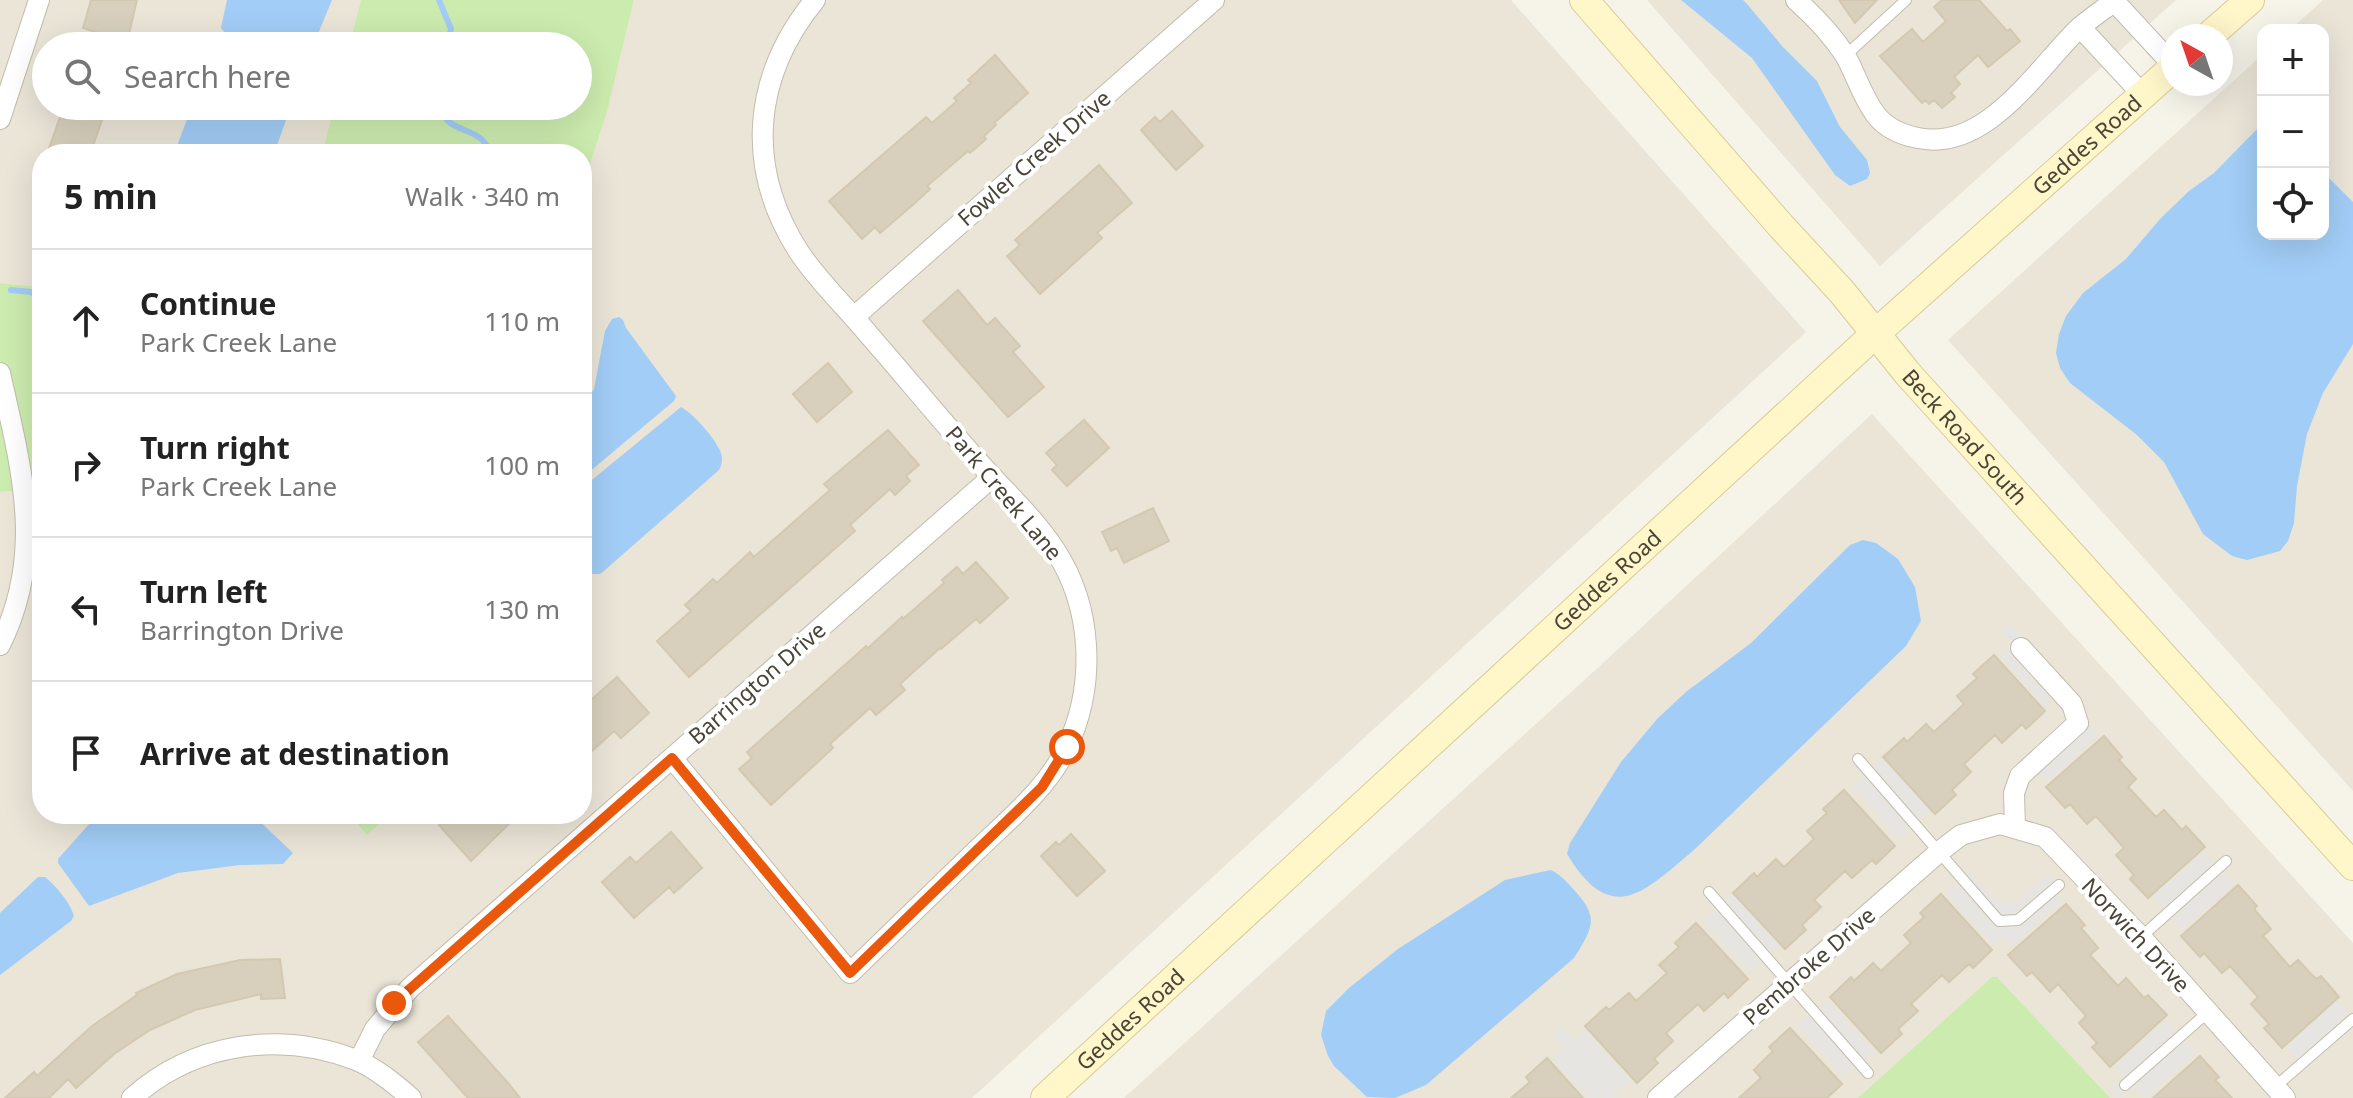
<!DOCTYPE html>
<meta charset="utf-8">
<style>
:root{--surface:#fff;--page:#f2f2f2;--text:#222;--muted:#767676;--line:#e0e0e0}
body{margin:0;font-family:"Noto Sans",sans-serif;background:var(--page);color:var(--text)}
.controls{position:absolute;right:24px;top:24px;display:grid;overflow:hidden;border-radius:16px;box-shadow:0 8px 32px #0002}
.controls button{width:72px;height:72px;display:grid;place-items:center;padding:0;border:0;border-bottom:2px solid var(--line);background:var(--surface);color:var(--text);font:40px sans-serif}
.compass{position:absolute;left:2161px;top:24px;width:72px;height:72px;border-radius:50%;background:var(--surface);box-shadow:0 8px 32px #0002;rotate:320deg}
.stop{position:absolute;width:24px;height:24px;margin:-18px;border:6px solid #ea580c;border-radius:50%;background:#fff}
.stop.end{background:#ea580c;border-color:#fff;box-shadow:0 2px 8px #0008}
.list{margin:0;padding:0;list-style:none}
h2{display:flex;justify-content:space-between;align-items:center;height:104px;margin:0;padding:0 32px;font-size:34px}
h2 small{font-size:26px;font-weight:400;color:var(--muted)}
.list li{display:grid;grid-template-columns:52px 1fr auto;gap:24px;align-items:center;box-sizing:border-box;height:144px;padding:0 32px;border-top:2px solid var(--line)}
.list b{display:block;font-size:30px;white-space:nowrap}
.list p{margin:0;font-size:26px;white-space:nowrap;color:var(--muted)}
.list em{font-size:26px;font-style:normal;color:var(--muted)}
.icon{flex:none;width:44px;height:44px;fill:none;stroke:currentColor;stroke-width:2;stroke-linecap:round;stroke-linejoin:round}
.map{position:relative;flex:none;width:2353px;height:1098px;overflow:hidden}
.search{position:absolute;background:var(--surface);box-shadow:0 8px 32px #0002;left:32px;top:32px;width:560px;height:88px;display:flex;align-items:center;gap:20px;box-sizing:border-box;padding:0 28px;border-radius:44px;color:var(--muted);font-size:30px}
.panel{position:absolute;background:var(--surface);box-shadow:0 8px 32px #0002;left:32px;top:144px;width:560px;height:680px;border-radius:32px}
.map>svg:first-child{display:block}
.residential{fill:#eae5d7}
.green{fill:#ccecaf}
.parking{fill:#e7e5e1}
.water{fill:#a2cdf6}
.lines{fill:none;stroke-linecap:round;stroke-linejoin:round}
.stream{stroke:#a2cdf6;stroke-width:6}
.building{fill:#d8d0bd;stroke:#d4c9b0;stroke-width:2}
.service-casing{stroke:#c2bcab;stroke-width:12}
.minor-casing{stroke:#c2bcab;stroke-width:22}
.secondary-casing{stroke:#d9cc96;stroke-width:30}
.service{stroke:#fff;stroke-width:10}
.minor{stroke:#fff;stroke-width:20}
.secondary{stroke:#fff6ca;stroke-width:28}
.route{stroke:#ea580c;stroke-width:10}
.labels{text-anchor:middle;stroke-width:8;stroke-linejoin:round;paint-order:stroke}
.street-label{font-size:22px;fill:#4a4437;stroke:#fff}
</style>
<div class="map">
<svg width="2353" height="1098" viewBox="0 0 2353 1098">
<rect width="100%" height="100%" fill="#f6f3e9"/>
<path class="residential" d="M0 0H361L349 46H46V106H334L322 154H42V287L0 283Z
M634 0H1511L1806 332 972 1098H0V492L42 490V814H348L367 835 390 814H582V639L587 634 582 628V189L607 112Z
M1647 0H2176L1880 266Z
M2323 0H2353V791L1948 340 2263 54V234H2323V30H2290Z
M1872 414 2353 943V1098H1124L1602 664Z"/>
<path class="green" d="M361 0H634L607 112 582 189V154H322L334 106H578V46H349Z
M0 283 42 287V490L0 492Z
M348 814H390L367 835Z
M1992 977H1997L2110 1098H1858Z"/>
<path class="parking" d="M2011 624 2068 688 2046 707 2000 656 2013 645 2002 632Z
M2079 713 2099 735 2048 781 2028 759Z
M1862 756 1873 768 1886 757 1932 809 1899 839 1853 787 1864 777 1853 764Z
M2203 852 2214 863 2227 853 2235 862 2223 873 2233 885 2182 930 2153 897Z
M1970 873 1992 898 2007 904 2015 903 2049 874 2059 885 2054 889 2063 900 2011 947 2002 938 1993 945 1947 893Z
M1713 889 1724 901 1737 890 1783 942 1750 972 1704 920 1715 910 1704 897Z
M1828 1000 1874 1051 1865 1059 1873 1068 1862 1079 1852 1068 1843 1076 1798 1025Z
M2338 1001 2349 1014 2353 1011V1027L2306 1070 2286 1047Z
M2166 1021 2195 1053 2145 1098 2134 1088 2120 1098 2112 1090 2125 1078 2115 1066Z
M1562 1027 1573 1040 1586 1029 1632 1080 1612 1098H1588L1553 1059 1564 1048 1553 1035Z"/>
<path class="water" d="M227 0H332L313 46C285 46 240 54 221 28Z
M1681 0H1743L1747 4 1782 46 1817 81 1840 127 1867 160 1870 173 1867 179 1850 186 1835 175 1752 58Z
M192 106H291L274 154H174Z
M2263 123V234H2323V172L2353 202V344L2323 393 2307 434 2297 486 2294 523 2288 541 2280 551 2247 560 2232 556 2203 534 2164 462 2137 435 2070 383 2060 368 2056 353 2059 334 2066 316 2083 293 2126 259 2160 219 2189 191 2214 173Z
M619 317 623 320 626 328 676 396 674 401 582 478V408L594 389 605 331 612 319Z
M681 407C693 413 722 445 722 458 722 463 721 466 719 470L605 570 600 574H582V488Z
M1863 540 1876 543 1898 559 1915 587 1921 621 1906 646 1695 849C1644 892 1612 928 1567 854L1570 843 1621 762 1658 718 1686 692 1751 643 1850 545Z
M98 814H252L293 853 283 864 240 865 178 873 89 906 58 863V859Z
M1551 870C1561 875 1567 882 1575 891 1600 918 1592 929 1574 958L1426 1085 1395 1098 1367 1097 1334 1066 1328 1056 1321 1035 1326 1011 1349 988 1398 949 1505 880Z
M38 877H45C56 886 70 902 74 916L71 921 0 975V913Z"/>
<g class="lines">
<path class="stream" d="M439 0 451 29 447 46
M441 106C444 129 466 127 480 138 485 142 489 149 493 154
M11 290 31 292 42 298"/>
</g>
<path class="building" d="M91 0H137L127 42 83 28Z
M1839 0H1877L1855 23Z
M1942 0H1979L2007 31 2010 29 2020 41 1988 67 1978 55 1954 77 1960 84 1951 93 1955 97 1942 108 1934 100 1929 104 1925 100 1922 103 1880 56 1912 29 1923 42 1946 21 1934 7Z
M995 55 1028 93 994 123 996 125 984 136 986 139 970 153 968 151 927 186 930 189 915 203 880 233 875 227 862 239 829 201 926 117 932 123 957 101 954 98 971 83 968 80Z
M64 106H107L90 154H47Z
M1172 111 1203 146 1176 170 1141 130 1155 117 1160 122Z
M1099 165 1132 203 1097 233 1102 238 1040 294 1007 256 1020 245 1015 240Z
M958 290 987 325 995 318 1020 346 1013 352 1044 387 1008 417 923 321Z
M828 363 852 392 817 422 793 394Z
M1084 420 1109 448 1067 486 1052 470 1057 465 1046 453Z
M888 430 919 465 906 476 910 481 895 495 890 489 850 525 855 531 689 677 657 641 691 611 685 605 713 579 717 583 750 552 754 557 830 490 824 484Z
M1153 508 1169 541 1124 563 1117 548 1111 551 1102 532Z
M976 562 1008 598 980 623 976 619 941 649 940 648 900 684 905 690 876 715 870 708 830 744 833 748 771 805 739 769 752 758 747 752 866 646 868 648 902 617 903 619 944 583 942 580 957 567 963 574Z
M1994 655 2045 711 2026 729 2022 724 2002 743 1995 735 1964 764 1971 772 1952 790 1956 795 1935 814 1883 757 1904 738 1907 742 1926 724 1934 732 1964 704 1957 696 1977 678 1973 674Z
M617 677 649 713 621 738 614 731 582 760V708Z
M2104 736 2122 757 2119 760 2136 779 2128 787 2156 817 2164 810 2182 830 2186 826 2205 847 2148 898 2130 879 2134 875 2116 855 2124 848 2096 816 2087 824 2070 804 2065 808 2046 787Z
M1844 790 1895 846 1876 864 1872 860 1852 878 1845 871 1814 900 1821 907 1802 925 1806 930 1785 949 1733 893 1754 873 1757 877 1776 859 1784 867 1814 839 1807 831 1827 813 1823 809Z
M452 814H519L471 861 439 825Z
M671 832 702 868 674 893 669 887 634 918 602 882 630 857 636 863Z
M1071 834 1105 871 1077 896 1041 856 1056 842 1059 845Z
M2238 885 2257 906 2254 909 2271 929 2263 936 2290 967 2298 960 2316 979 2321 976 2339 997 2282 1048 2264 1028 2269 1024 2251 1004 2258 997 2230 966 2222 973 2204 953 2200 957 2181 936Z
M1941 894 1992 950 1973 968 1969 964 1949 982 1942 975 1911 1004 1918 1011 1898 1029 1902 1034 1881 1053 1830 997 1851 977 1854 981 1873 963 1881 971 1911 943 1904 935 1924 917 1920 913Z
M2066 904 2085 925 2081 928 2098 948 2090 955 2118 986 2126 978 2144 998 2148 995 2167 1015 2110 1067 2092 1047 2097 1043 2079 1023 2086 1016 2058 984 2050 992 2032 972 2027 976 2008 955Z
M1696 923 1748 979 1728 998 1724 993 1704 1011 1698 1004 1666 1033 1673 1041 1654 1059 1658 1063 1637 1083 1585 1026 1606 1007 1609 1010 1629 993 1636 1001 1667 973 1659 965 1679 947 1675 943Z
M280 959 285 998 261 999V994L195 1010 150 1030 114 1054 76 1088 68 1079 49 1098H5L34 1072 37 1076 92 1026 137 995 136 993 177 974 240 960Z
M448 1016 508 1083 520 1098H468L418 1042Z
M1790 1028 1842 1084 1827 1098H1739L1761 1078 1754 1070 1773 1051 1769 1047Z
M2200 1056 2219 1077 2215 1080 2232 1098H2153Z
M1547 1058 1583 1098H1511L1530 1082 1526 1077Z"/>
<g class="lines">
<g class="service-casing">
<path id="service" d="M1845 56 1906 0
M1858 759 1999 921 2018 920 2059 885
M1709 892 1868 1073
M2141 937 2226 861
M2125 1085 2207 1013
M2275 1087 2353 1019"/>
</g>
<g class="minor-casing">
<path id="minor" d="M1796 0C1814 16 1832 35 1845 55 1856 74 1862 97 1876 115 1886 128 1902 135 1918 138 1985 152 2035 72 2077 30 2089 19 2103 10 2116 0
M2114 1 2173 65
M2080 27 2143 95
M0 119 39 0
M854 317 1214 0
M0 373C21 467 46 553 0 645
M672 758 850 973C892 932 934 892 976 851 1009 819 1047 789 1067 747 1096 685 1093 608 1055 550 1033 516 1002 489 976 459 939 418 905 376 869 335 847 308 818 281 799 252 745 168 752 77 815 0
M2015 828 2014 793 2020 776 2078 723 2072 704 2021 648
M359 1061 375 1029 410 988 992 477
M132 1098C193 1043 280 1030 356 1060 376 1068 395 1084 411 1098
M1658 1098 1939 852 1961 835 2000 824 2045 837 2141 937 2285 1098"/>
</g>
<g class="secondary-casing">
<g id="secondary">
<path id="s1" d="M1584 0 1781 226 1842 292 1908 374 2353 866"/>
<path d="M2209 36 2250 0"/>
<path id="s2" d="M1045 1098 1875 334 2173 68"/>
</g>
</g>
<use href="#service" class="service"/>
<use href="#minor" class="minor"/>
<use href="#secondary" class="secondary"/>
</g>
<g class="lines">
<path class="route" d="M394 1003 672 758 850 973 1042 787 1067 747"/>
</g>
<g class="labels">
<g class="street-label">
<text dy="8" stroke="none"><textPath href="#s2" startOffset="1412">Geddes Road</textPath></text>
<text transform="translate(1034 158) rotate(-41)" y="8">Fowler Creek Drive</text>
<text dy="8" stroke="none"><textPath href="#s1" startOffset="580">Beck Road South</textPath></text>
<text transform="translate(1004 493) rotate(50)" y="8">Park Creek Lane</text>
<text dy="8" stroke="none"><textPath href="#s2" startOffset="764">Geddes Road</textPath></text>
<text transform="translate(757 683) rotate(-41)" y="8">Barrington Drive</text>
<text transform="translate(2136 935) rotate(47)" y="8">Norwich Drive</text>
<text transform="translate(1809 966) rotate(-41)" y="8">Pembroke Drive</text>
<text dy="8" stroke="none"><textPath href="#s2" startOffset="116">Geddes Road</textPath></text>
</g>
</g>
</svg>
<div class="controls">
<button>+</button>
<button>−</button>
<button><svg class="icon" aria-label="locate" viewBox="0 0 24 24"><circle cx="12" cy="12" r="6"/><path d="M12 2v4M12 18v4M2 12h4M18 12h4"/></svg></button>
</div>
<svg class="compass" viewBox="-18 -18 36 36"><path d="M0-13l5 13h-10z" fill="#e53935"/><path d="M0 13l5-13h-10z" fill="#767676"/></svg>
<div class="stop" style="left:1067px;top:747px"></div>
<div class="stop end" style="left:394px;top:1003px"></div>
<div class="search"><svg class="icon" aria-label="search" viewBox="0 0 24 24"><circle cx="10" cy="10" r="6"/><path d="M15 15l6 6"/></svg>Search here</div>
<section class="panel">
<h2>5 min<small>Walk · 340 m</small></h2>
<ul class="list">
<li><svg class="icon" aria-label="ahead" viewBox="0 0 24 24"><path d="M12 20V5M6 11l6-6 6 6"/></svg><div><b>Continue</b><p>Park Creek Lane</p></div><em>110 m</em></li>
<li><svg class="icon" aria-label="right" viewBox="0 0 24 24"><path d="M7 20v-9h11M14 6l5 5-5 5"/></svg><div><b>Turn right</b><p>Park Creek Lane</p></div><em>100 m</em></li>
<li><svg class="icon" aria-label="left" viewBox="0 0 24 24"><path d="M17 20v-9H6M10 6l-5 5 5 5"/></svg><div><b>Turn left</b><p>Barrington Drive</p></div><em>130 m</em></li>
<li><svg class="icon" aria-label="arrive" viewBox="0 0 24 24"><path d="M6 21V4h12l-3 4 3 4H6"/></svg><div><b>Arrive at destination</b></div></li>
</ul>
</section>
</div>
